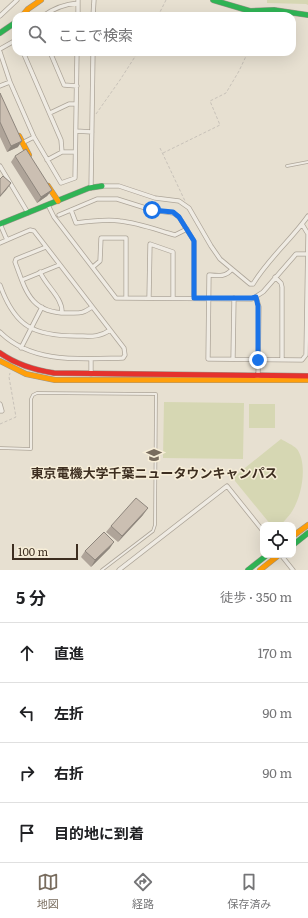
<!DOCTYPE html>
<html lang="ja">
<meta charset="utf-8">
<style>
:root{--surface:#fff;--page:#f6f6f6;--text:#202124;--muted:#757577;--line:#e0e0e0;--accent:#786c5e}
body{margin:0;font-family:Literata,"Noto Sans JP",serif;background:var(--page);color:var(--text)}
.controls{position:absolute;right:12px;bottom:12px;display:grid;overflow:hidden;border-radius:8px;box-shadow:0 4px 16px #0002}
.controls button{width:36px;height:36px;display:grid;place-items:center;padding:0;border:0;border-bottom:1px solid var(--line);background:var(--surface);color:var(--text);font:20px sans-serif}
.scale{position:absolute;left:12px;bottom:10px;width:66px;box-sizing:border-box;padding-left:4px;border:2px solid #3d2e20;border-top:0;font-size:11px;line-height:14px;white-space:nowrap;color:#3d2e20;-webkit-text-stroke:3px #f7eed8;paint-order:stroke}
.stop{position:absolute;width:12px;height:12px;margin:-9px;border:3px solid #1a73e8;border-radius:50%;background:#fff}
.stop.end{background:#1a73e8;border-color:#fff;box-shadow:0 1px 4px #0008}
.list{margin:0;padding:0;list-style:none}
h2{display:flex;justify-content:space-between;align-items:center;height:52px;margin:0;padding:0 16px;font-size:17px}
h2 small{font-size:13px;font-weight:400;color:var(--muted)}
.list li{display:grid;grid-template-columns:26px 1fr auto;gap:12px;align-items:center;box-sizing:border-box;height:60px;padding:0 16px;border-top:1px solid var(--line)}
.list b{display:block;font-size:15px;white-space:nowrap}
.list em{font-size:13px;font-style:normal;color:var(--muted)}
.icon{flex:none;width:22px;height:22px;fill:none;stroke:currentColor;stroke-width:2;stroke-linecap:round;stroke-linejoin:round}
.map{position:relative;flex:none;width:308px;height:570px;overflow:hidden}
.search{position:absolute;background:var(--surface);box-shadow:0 4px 16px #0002;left:12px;right:12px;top:12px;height:44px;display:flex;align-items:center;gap:10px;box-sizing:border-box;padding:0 14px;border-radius:12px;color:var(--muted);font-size:15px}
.sheet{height:292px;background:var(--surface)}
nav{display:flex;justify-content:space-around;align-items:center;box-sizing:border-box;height:56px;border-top:1px solid var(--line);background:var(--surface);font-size:11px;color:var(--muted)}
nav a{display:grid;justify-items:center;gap:2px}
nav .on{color:var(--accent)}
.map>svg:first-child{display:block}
.green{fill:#d6d7b3}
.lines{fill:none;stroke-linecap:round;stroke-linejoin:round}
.lane-casing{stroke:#ada599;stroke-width:3.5}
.street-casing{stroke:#ada599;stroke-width:5}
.fast-casing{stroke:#9c958a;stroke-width:6}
.slow-casing{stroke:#9c958a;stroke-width:6}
.jam-casing{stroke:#9c958a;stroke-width:6}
.path{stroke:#c8c2b9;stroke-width:1;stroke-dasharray:3 2;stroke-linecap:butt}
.lane{stroke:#efebe3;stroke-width:2}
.street{stroke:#efebe3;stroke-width:3.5}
.fast{stroke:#30b455;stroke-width:5}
.slow{stroke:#ff9f0a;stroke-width:5}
.jam{stroke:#e5322d;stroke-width:5}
.wall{fill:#afa499}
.shaded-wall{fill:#8e867d}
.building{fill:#cbbfb2;stroke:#8e867d}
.route{stroke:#1a73e8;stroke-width:5}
.labels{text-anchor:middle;stroke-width:3;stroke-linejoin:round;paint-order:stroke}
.poi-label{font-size:13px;font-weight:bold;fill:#3d2e20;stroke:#f7eed8}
</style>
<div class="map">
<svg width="308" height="570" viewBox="0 0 308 570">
<rect width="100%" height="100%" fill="#e7e0d1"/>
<path class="green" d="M267 0H308V5L306 4 267 3Z
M164 402 244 403 243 459 163 458Z
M249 404H275V428H249Z
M281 439C286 442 293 445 297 449 308 464 302 497 291 513 288 517 284 521 281 525H271L235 481V476Z"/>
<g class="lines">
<g class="lane-casing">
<path id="lane" d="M287 166 308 162
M0 448 31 449V399L33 395 37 393 156 394 155 525 153 531 102 570"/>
</g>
<g class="street-casing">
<path id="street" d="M0 16 17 0
M43 16C54 8 65 4 78 3
M78 16V0
M93 16 94 0
M0 49 16 40
M0 52 10 82 34 137 61 183 75 178 77 52
M23 52 61 140 62 152
M50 52 64 85 77 86
M0 86 10 82
M50 113 69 104H76
M76 131 92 132
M22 143 34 137
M47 160 62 152H75
M0 166 28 213
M102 186H119L155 198 179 201 189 208 211 246 220 259 250 284H253C268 259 291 240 308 216
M91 188 93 52
M48 205 54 217 116 298 252 299 263 292 296 254H308
M71 210 76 223C91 221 106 219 120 221 139 223 157 230 175 235L187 229
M59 215 97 199H117L152 210 173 213 179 217 194 241V298
M0 224 7 240
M0 243 30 230 34 231 124 348 125 355 123 358C81 359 32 364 0 332
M46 247 16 259 15 262C26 292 31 314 69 313 80 313 82 314 92 307
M93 267 100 261 101 238H126V298
M232 269C226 277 219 276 209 275L208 359 302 360 306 355 308 234 302 224
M40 272C46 286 63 298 62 313
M275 277 281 283 282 287V360
M22 280 59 265
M0 285C15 327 34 336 77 336 89 336 99 338 110 330
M256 297 259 307 258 377
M149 298 150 244 173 252V298
M21 348 42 307
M91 359V374
M233 359 234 298
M0 404 2 411H0
M281 555 293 570
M119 570 227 486 263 531"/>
</g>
<g class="fast-casing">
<path id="fast" d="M213 0 250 11 274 10 308 15
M0 33 16 22
M0 224 89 188 102 186
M293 545 308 533
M248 570 267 555"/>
</g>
<g class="slow-casing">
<path id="slow" d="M22 16 28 9 41 0
M19 136 29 155
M48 186 58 201
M0 361 26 374 55 380H308
M293 536 308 525
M260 570 279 555"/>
</g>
<g class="jam-casing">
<path id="jam" d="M0 353C17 365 34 370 54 373L308 376"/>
</g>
<path class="path" d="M158 16 166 0
M96 114 120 80 138 52
M160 148 185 201
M163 153 220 125 210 101 226 93 239 71 248 52
M0 424 16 417 9 377 10 373"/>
<use href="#lane" class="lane"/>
<use href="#street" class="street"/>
<use href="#fast" class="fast"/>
<use href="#slow" class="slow"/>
<use href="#jam" class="jam"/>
</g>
<path class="wall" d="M0 93 18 147 7 152 0 137Z
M15 156 52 190 47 196 37 203 11 162Z
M143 515 118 542 106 532 111 526Z
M110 548 91 567 81 557 85 551Z"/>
<path class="shaded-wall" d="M22 141 18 147 7 152 11 146Z
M11 183 7 189 0 197V196Z
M52 190 47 196 37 203 41 197Z
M148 508 143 515 118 542 122 536Z
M114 542 110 548 91 567 95 560Z"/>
<path class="building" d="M0 93 22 141 11 146 0 122Z
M26 149 52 190 41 197 15 156Z
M3 176 11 183 0 196V179Z
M136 498 148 508 122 536 111 526Z
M104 532 114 542 95 560 85 551Z"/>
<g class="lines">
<path class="route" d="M152 210 173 212 179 217 194 241V298H252L256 297 258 306V360"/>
</g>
<defs>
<g id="university-bare" transform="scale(1.2)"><path d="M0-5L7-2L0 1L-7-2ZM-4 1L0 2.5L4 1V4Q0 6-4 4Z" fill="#786c5e" stroke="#f7eed8" stroke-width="2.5" paint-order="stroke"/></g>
</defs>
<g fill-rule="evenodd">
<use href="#university-bare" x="154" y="455"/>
</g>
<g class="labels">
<g class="poi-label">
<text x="154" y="478">東京電機大学千葉ニュータウンキャンパス</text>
</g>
</g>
</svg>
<div class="controls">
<button><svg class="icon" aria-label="locate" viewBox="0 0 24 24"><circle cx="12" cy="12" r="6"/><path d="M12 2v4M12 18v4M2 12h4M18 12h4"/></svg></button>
</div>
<div class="scale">100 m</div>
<div class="stop" style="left:152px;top:210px"></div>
<div class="stop end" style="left:258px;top:360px"></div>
<div class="search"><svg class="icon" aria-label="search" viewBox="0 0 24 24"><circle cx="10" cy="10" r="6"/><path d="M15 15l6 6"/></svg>ここで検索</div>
</div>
<section class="sheet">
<h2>5 分<small>徒歩 · 350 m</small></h2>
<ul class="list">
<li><svg class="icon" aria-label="ahead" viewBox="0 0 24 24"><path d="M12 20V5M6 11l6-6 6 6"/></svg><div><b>直進</b></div><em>170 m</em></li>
<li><svg class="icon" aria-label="left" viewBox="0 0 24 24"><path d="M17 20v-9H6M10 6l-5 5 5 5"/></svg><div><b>左折</b></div><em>90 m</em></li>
<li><svg class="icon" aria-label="right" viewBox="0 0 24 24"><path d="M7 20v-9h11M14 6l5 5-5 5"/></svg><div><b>右折</b></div><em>90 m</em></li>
<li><svg class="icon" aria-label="arrive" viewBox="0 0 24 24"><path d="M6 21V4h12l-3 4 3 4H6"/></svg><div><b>目的地に到着</b></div></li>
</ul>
</section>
<nav>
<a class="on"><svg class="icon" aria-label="map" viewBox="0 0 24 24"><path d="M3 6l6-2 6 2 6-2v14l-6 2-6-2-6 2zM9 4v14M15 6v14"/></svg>地図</a>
<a><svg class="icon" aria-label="directions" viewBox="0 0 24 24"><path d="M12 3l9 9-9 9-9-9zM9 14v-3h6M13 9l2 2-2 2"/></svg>経路</a>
<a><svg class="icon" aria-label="saved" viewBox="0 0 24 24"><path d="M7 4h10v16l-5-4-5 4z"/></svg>保存済み</a>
</nav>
